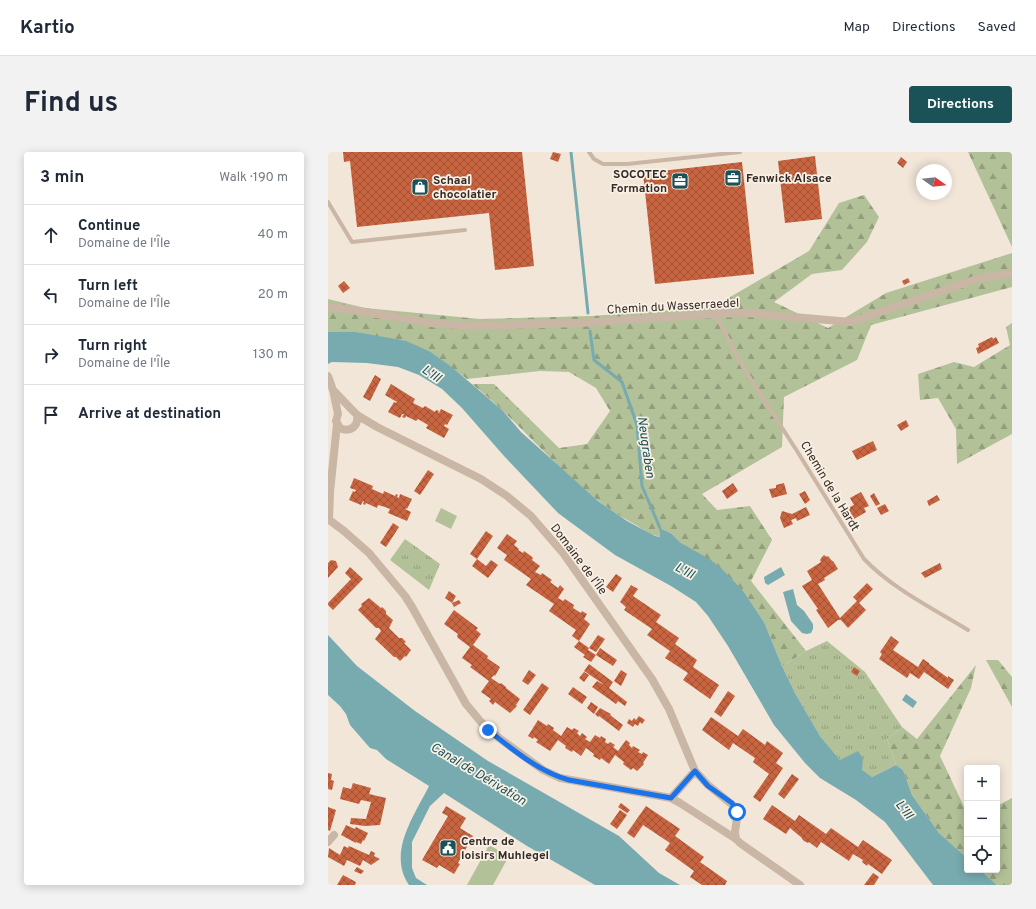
<!DOCTYPE html>
<meta charset="utf-8">
<style>
:root{--surface:#fff;--page:#f2f2f3;--text:#1f2937;--muted:#747a83;--line:#e0e1e3;--accent:#1b5257}
body{margin:0;font-family:Overpass,sans-serif;background:var(--page);color:var(--text)}
.controls{position:absolute;right:12px;bottom:12px;display:grid;overflow:hidden;border-radius:4px;box-shadow:0 2px 10px #0003}
.controls button{width:36px;height:36px;display:grid;place-items:center;padding:0;border:0;border-bottom:1px solid var(--line);background:var(--surface);color:var(--text);font:20px sans-serif}
.compass{position:absolute;left:588px;top:12px;width:36px;height:36px;border-radius:50%;background:var(--surface);box-shadow:0 2px 10px #0003;rotate:105deg}
.stop{position:absolute;width:12px;height:12px;margin:-9px;border:3px solid #1a73e8;border-radius:50%;background:#fff}
.stop.end{background:#1a73e8;border-color:#fff;box-shadow:0 1px 4px #0008}
.list{margin:0;padding:0;list-style:none}
h2{display:flex;justify-content:space-between;align-items:center;height:52px;margin:0;padding:0 16px;font-size:17px}
h2 small{font-size:13px;font-weight:400;color:var(--muted)}
.list li{display:grid;grid-template-columns:26px 1fr auto;gap:12px;align-items:center;box-sizing:border-box;height:60px;padding:0 16px;border-top:1px solid var(--line)}
.list b{display:block;font-size:15px;white-space:nowrap}
.list p{margin:0;font-size:13px;white-space:nowrap;color:var(--muted)}
.list em{font-size:13px;font-style:normal;color:var(--muted)}
.icon{flex:none;width:22px;height:22px;fill:none;stroke:currentColor;stroke-width:2;stroke-linecap:round;stroke-linejoin:round}
.map{position:relative;flex:none;width:684px;height:733px;overflow:hidden;border-radius:4px}
header{display:flex;align-items:center;gap:24px;box-sizing:border-box;height:56px;padding:0 20px;background:var(--surface);border-bottom:1px solid var(--line)}
header strong{font-size:19px}
nav{display:flex;gap:22px;margin-inline-start:auto;font-size:14px}
.intro{display:flex;align-items:center;justify-content:space-between;box-sizing:border-box;height:96px;padding:0 24px}
h1{margin:0;font-size:28px}
.button{padding:10px 18px;border-radius:4px;background:var(--accent);color:#fff;font-size:14px;font-weight:700}
main{display:flex;gap:24px;padding:0 24px}
aside{flex:1;background:var(--surface);border-radius:4px;box-shadow:0 2px 10px #0003}
.map>svg:first-child{display:block}
.grass{fill:url(#grass-tufts)}
.forest{fill:url(#forest-firs)}
.pitch{fill:#b2c198}
.water{fill:#77abaf}
.lines{fill:none;stroke-linecap:round;stroke-linejoin:round}
.stream{stroke:#77abaf;stroke-width:3}
.building{fill:url(#building-cross-hatch)}
.lane{stroke:#cab6a4;stroke-width:4}
.street{stroke:#cab6a4;stroke-width:8}
.route{stroke:#1a73e8;stroke-width:5}
.labels{text-anchor:middle;stroke-width:3.5;stroke-linejoin:round;paint-order:stroke}
.poi-label{font-size:12px;font-weight:bold;fill:#352b26;stroke:#f9f0e5;text-anchor:start}
.street-label{font-size:12px;fill:#352b26;stroke:#f9f0e5}
.water-label{font-size:13px;font-style:italic;fill:#1b5257;stroke:#f9f0e5}
</style>
<header>
<strong>Kartio</strong>
<nav><a>Map</a><a>Directions</a><a>Saved</a></nav>
</header>
<div class="intro"><h1>Find us</h1><a class="button">Directions</a></div>
<main>
<aside>
<h2>3 min<small>Walk · 190 m</small></h2>
<ul class="list">
<li><svg class="icon" aria-label="ahead" viewBox="0 0 24 24"><path d="M12 20V5M6 11l6-6 6 6"/></svg><div><b>Continue</b><p>Domaine de l'Île</p></div><em>40 m</em></li>
<li><svg class="icon" aria-label="left" viewBox="0 0 24 24"><path d="M17 20v-9H6M10 6l-5 5 5 5"/></svg><div><b>Turn left</b><p>Domaine de l'Île</p></div><em>20 m</em></li>
<li><svg class="icon" aria-label="right" viewBox="0 0 24 24"><path d="M7 20v-9h11M14 6l5 5-5 5"/></svg><div><b>Turn right</b><p>Domaine de l'Île</p></div><em>130 m</em></li>
<li><svg class="icon" aria-label="arrive" viewBox="0 0 24 24"><path d="M6 21V4h12l-3 4 3 4H6"/></svg><div><b>Arrive at destination</b></div></li>
</ul>
</aside>
<div class="map">
<svg width="684" height="733" viewBox="0 0 684 733">
<defs>
<pattern id="grass-tufts" width="24" height="20" patternUnits="userSpaceOnUse"><rect width="24" height="20" fill="#b2c198"/><path d="M3 7l-1-3M5 7V3M7 7l1-3M15 17l-1-3M17 17v-4M19 17l1-3" fill="none" stroke="#929d7c"/></pattern>
<pattern id="forest-firs" width="22" height="20" patternUnits="userSpaceOnUse"><rect width="22" height="20" fill="#b2c198"/><path d="M5 1l3.5 6h-7zM16 11l3.5 6h-7z" fill="#929d7c"/></pattern>
<pattern id="building-cross-hatch" width="8" height="8" patternUnits="userSpaceOnUse"><rect width="8" height="8" fill="#c86440"/><path d="M0 0l8 8M0 8l8-8" fill="none" stroke="#a35335"/></pattern>
</defs>
<rect width="100%" height="100%" fill="#f2e6d9"/>
<path class="grass" d="M77 387 112 412 101 438 62 408Z
M499 489 537 520 574 575 559 587 568 613 544 625 533 618 535 607 512 608 492 584 467 541 454 514 478 499Z"/>
<path class="forest" d="M640 0H684V95Z
M536 43 551 65 539 90 514 118 484 122 446 150 500 176 558 141 684 101V135L543 173 529 208 456 245 454 295 374 342 389 358 422 354 444 388 423 429 478 499 454 514 436 470 416 440 353 391 344 382 332 376 331 377 332 385C323 383 316 378 308 373 256 346 218 300 176 260 166 250 155 241 144 232H166L231 296 259 292 282 259 268 236 241 220 212 219 139 227 103 200 28 180H0V147L37 156 152 167 264 164 385 155 481 99 511 51Z
M684 171V282L629 312 628 277 610 246 592 248 590 222 626 210 646 215 682 193 678 175Z
M658 508H670L684 525V555Z
M648 513 643 536 612 604 639 661V706L611 681 584 643 575 618 568 613 559 587 574 575 589 587Z
M684 646V733H669L652 718H669V654Z"/>
<path class="pitch" d="M113 356 129 364 123 377 107 369Z
M161 693 181 704 165 733H139Z"/>
<path class="water" d="M0 180H28L78 189 103 200 125 216 175 259 193 280 270 349 299 369 327 384 332 385 331 377 332 376 344 382 353 391 383 408 396 419 416 440 436 470 454 514 467 541 492 584 512 608 530 599 535 607 534 618 544 625 568 613 575 618 584 643 611 681 639 706V718H652L669 733H605L557 670 528 648 492 626 477 611 446 573 400 494 380 464 368 450 343 434 287 403 230 361 176 304 134 256 114 237 91 223 70 215 39 211 4 210 0 212Z
M453 415 457 423 440 433 437 431 436 425Z
M465 437 469 453 476 459 485 472V477L483 481 479 482 474 481 463 469 455 440Z
M0 483 29 514 87 559 160 609 291 684 331 721 352 733H267L199 694 116 641 102 654 84 690V716L88 726 99 733H81C59 701 86 664 101 634L58 607 49 598 42 596 22 573 18 562 12 554 0 543Z
M578 542 589 550 585 556 574 548Z"/>
<g class="lines">
<path class="stream" d="M243 0 260 161
M262 179 266 208 294 230 309 273 314 334 332 376"/>
</g>
<path class="building" d="M15 0H194L206 114 167 118 161 61 29 75 22 9 16 10Z
M225 0 233 2 230 10 222 7Z
M487 4 494 67 457 71 450 9Z
M573 5 579 10 575 16 569 11Z
M414 10 426 122 327 132 315 21Z
M580 126 582 130 576 133 574 129Z
M16 129 22 136 15 141 10 134Z
M664 185 665 187 668 185 671 191 650 202 648 196 651 195 650 192Z
M47 223 53 227 42 249 35 245Z
M63 232 87 247 85 251 95 256 97 254 107 260 108 258 111 259 110 261H111L113 257 125 263 119 273 117 272 116 274 121 277 116 286 98 276 100 273 90 267 88 269 78 264 77 266 74 265 76 262H74L72 266 60 260 66 250 68 251 69 250 57 243Z
M578 268 581 274 573 279 569 273Z
M545 289 549 298 529 308 524 299Z
M100 318 106 322 92 343 86 339Z
M26 326 45 334 44 337 55 342 56 339 67 344 68 342 70 343 69 345 71 346 72 342 84 347 79 357 78 356 77 357 83 360 79 369 60 361 62 357 57 355 50 353 49 356 38 351 37 353 35 352 36 349H35L33 353 21 348 25 339 27 340 28 338 22 336Z
M405 331 410 339 399 347 394 339Z
M456 331 459 342 444 346 441 337 448 336V333Z
M477 339 482 348 477 352 471 342Z
M533 340 541 354 536 356 538 360 526 367 520 356 526 353 522 346Z
M546 341 552 352 548 354 542 344Z
M609 343 612 348 601 354 599 349Z
M557 352 561 359 553 363 549 356Z
M478 355 482 363 469 369 468 366 463 368 465 372 456 376 452 366 454 359 464 362Z
M65 371 71 375 58 395 52 391Z
M158 379 165 384 149 407 158 414 163 408 170 413 160 426 144 414 149 407 142 402Z
M179 382 189 389 186 393 191 397 190 398 195 401 196 399 203 404 205 406 204 408 212 414 207 420 213 423 214 421 224 428 222 430 230 436 232 433 236 437 230 446 235 449 237 447 246 453 245 456 253 461 254 459 259 462 256 467 262 472 251 489 244 484 248 478 221 459 226 452 198 433 203 427 176 408 179 403 169 396Z
M496 403 499 405 500 404 504 409H505L510 417 496 426 497 428 490 432 512 466 529 449 525 445 539 431 545 437 531 451 538 458 520 476 513 468H510L500 476 488 458 490 457 474 434 484 428 479 419 493 410 492 408 494 405Z
M3 408 8 409 10 415 0 426V411Z
M612 411 614 417 597 426 593 421Z
M22 415 35 427 5 458 0 453V451L23 427 17 421Z
M288 422 294 426 285 440 278 435Z
M303 433 310 437 305 444 333 463 328 470 351 486 347 492 369 508 365 515 391 533 382 547 355 528 360 521 337 506 342 499 319 483 324 477 296 458 298 455 292 450Z
M121 439 128 444 124 451 117 446Z
M41 446 53 456 54 455 58 459V462L65 468 61 476 71 486H74L78 490 76 491 83 498 78 505 77 504 72 509 68 505H66L47 487 53 479 51 476H48L30 458 34 454 33 452Z
M131 448 133 451 126 455 124 451Z
M126 458 150 476 148 478 153 482 145 493 160 504 159 506 172 515 167 524 166 523 163 526 172 532 173 531 178 535V536L192 547 188 553 189 554 182 561 167 550 165 553 161 549 163 547 153 540 161 529 142 515 144 513 134 506 142 495 130 486 129 484 130 482 116 472Z
M270 483 277 487 268 500 261 496Z
M563 484 571 490 565 498 590 515 595 507 601 511V512L620 526V524L626 528 620 537 596 520 591 527 582 521 579 526 551 507 554 502 552 500Z
M251 489 261 496 260 498 268 503 263 510 255 505 257 503 246 495Z
M272 496 289 508 285 514 268 503Z
M261 512 285 530 281 536 299 550 297 554 290 549 288 552 264 535 269 529 277 533 256 519Z
M526 515 532 519 529 524 523 520Z
M201 518 208 523 200 533 194 529Z
M293 518 299 522 293 534 286 529Z
M256 520 261 523 256 530 251 526Z
M214 531 221 536 202 563 195 558Z
M245 535 259 545 254 552 240 542Z
M400 539 407 544 393 565 386 560Z
M263 550 270 555 266 562 259 556Z
M272 556 283 562 282 563 295 573 291 579 271 564 270 565 267 562Z
M311 564 317 568 314 572 312 570 310 574 307 572 305 575 299 571 301 567 304 569 306 566 308 568Z
M383 565 410 584 415 577 437 593 439 589 455 601 448 611 455 616 432 650 425 645 441 622 425 610 427 606 405 591 401 598 374 578Z
M210 568 219 574 220 572 226 576 225 578 233 584 239 575 244 578 246 576 251 579 249 581 252 584 254 581 259 585 257 587 262 590 267 583 272 586 273 584 278 587 277 590 280 592 282 590 287 593 285 595 290 599 298 588 302 591 301 593 304 596 305 594 312 598 310 600 314 602 315 600 320 603 315 611 316 612 309 619 305 616 303 618 295 612 296 610 287 603 281 612 273 606 272 608 265 604 266 602 258 596 253 604 245 598 244 600 237 596 238 594 230 588 222 599 208 590 210 588 206 585 205 587 200 584Z
M0 621 4 622 3 628 6 629 4 638 0 637Z
M464 622 471 627 456 647 450 642Z
M25 631 43 636 41 642 58 646 52 673 37 674 22 672 23 666 38 667 43 650 33 648 31 652 12 647 15 635 23 637Z
M293 651 302 658 299 661 290 655Z
M444 653 467 669 471 663 498 682 503 676 530 695 535 688 564 708 554 722 540 712 539 714 534 710 535 708 525 702 521 709 493 690 489 696 481 690 480 691 476 689 474 687V686L462 676 458 682 435 667Z
M118 654 138 666 132 676 145 684 130 711 132 712 126 722 111 713 109 716 94 708 120 664 114 661Z
M318 654 352 677 347 684 376 705 372 710 399 729 397 733H374L362 725 366 719 337 698 342 691 315 673 306 686 299 681Z
M0 655 8 658 2 679 0 678Z
M292 658 299 663 289 677 282 672Z
M18 673 27 677 28 675 40 681 36 689 35 688 33 692 28 690V691L13 683Z
M16 694 20 696 21 694 41 703 43 699 47 701 46 704 52 707 43 713 35 708 32 714 19 708 16 714 0 705 1 696 12 703Z
M29 715 36 719 33 722 26 719Z
M545 721 551 725 546 733H536Z
M15 723 28 730 27 733H9Z"/>
<g class="lines">
<path class="lane" d="M261 0 266 7 275 12H299L412 0
M0 50 24 90 137 78
M387 162 415 215 469 299 536 407C565 437 604 456 640 478"/>
<path class="street" d="M0 155 18 157 110 172 150 174 252 171 387 162 418 161 523 170 649 127 684 121
M0 224 5 238 10 262 8 269 12 276C22 281 31 274 29 263
M5 238 29 263 49 275 153 327 179 344 203 364 235 401 324 527 341 557 367 619 380 633 407 655 409 666 407 680 408 687
M0 367 16 379 41 401 77 444 84 455 138 552 153 570 171 586 215 618 232 626 343 646 352 651 408 687 412 691 472 733
M1 368 2 340 9 272
M343 646 367 619
M0 690 6 683"/>
</g>
<g class="lines">
<path class="route" d="M160 578C184 597 211 620 241 628L343 646 367 619 380 634 404 651 409 660"/>
</g>
<defs>
<g id="office-square" transform="scale(0.9)"><rect x="-9" y="-9" width="18" height="18" rx="4" fill="#1b5257" stroke="#f9f0e5"/><path d="M-6-3h4V-5.5h4V-3h4V5H-6ZM-1-4.5V-3h2v-1.5ZM-6 0V1H6V0Z" fill="#fff"/></g>
<g id="shop-square" transform="scale(0.9)"><rect x="-9" y="-9" width="18" height="18" rx="4" fill="#1b5257" stroke="#f9f0e5"/><path d="M-5-2.5h2.3a2.7 3.5 0 0 1 5.4 0H5L5.5 6h-11ZM-1.5-2.5h3a1.5 2.3 0 0 0-3 0Z" fill="#fff"/></g>
<g id="civic-square" transform="scale(0.9)"><rect x="-9" y="-9" width="18" height="18" rx="4" fill="#1b5257" stroke="#f9f0e5"/><path d="M-.6-6.5H3V-4.5H.6V-3L4-1V1h2V6H-6V1h2V-1L-.6-3ZM-1.2 2.5V6h2.4V2.5Z" fill="#fff"/></g>
</defs>
<g fill-rule="evenodd">
<use href="#office-square" x="405" y="26"/>
<use href="#office-square" x="352" y="29"/>
<use href="#shop-square" x="92" y="35"/>
<use href="#civic-square" x="120" y="696"/>
</g>
<g class="labels">
<g class="poi-label">
<text x="339" y="26" text-anchor="end">SOCOTEC<tspan x="339" dy="14">Formation</tspan></text>
<text x="418" y="30">Fenwick Alsace</text>
<text x="105" y="32">Schaal<tspan x="105" dy="14">chocolatier</tspan></text>
<text x="133" y="693">Centre de<tspan x="133" dy="14">loisirs Muhlegel</tspan></text>
</g>
<g class="street-label">
<text transform="translate(345 154) rotate(-3)" y="4">Chemin du Wasserraedel</text>
<text transform="translate(502 334) rotate(59)" y="4">Chemin de la Hardt</text>
<text transform="translate(251 407) rotate(53)" y="4">Domaine de l'Île</text>
</g>
<g class="water-label">
<text transform="translate(104 221) rotate(34)" y="5">L'Ill</text>
<text transform="translate(319 295) rotate(82)" y="5">Neugraben</text>
<text transform="translate(357 418) rotate(28)" y="5">L'Ill</text>
<text transform="translate(151 621) rotate(31)" y="5">Canal de Dérivation</text>
<text transform="translate(577 657) rotate(52)" y="5">L'Ill</text>
</g>
</g>
</svg>
<div class="controls">
<button>+</button>
<button>−</button>
<button><svg class="icon" aria-label="locate" viewBox="0 0 24 24"><circle cx="12" cy="12" r="6"/><path d="M12 2v4M12 18v4M2 12h4M18 12h4"/></svg></button>
</div>
<svg class="compass" viewBox="-18 -18 36 36"><path d="M0-13l5 13h-10z" fill="#e53935"/><path d="M0 13l5-13h-10z" fill="#747a83"/></svg>
<div class="stop" style="left:409px;top:660px"></div>
<div class="stop end" style="left:160px;top:578px"></div>
</div>
</main>
